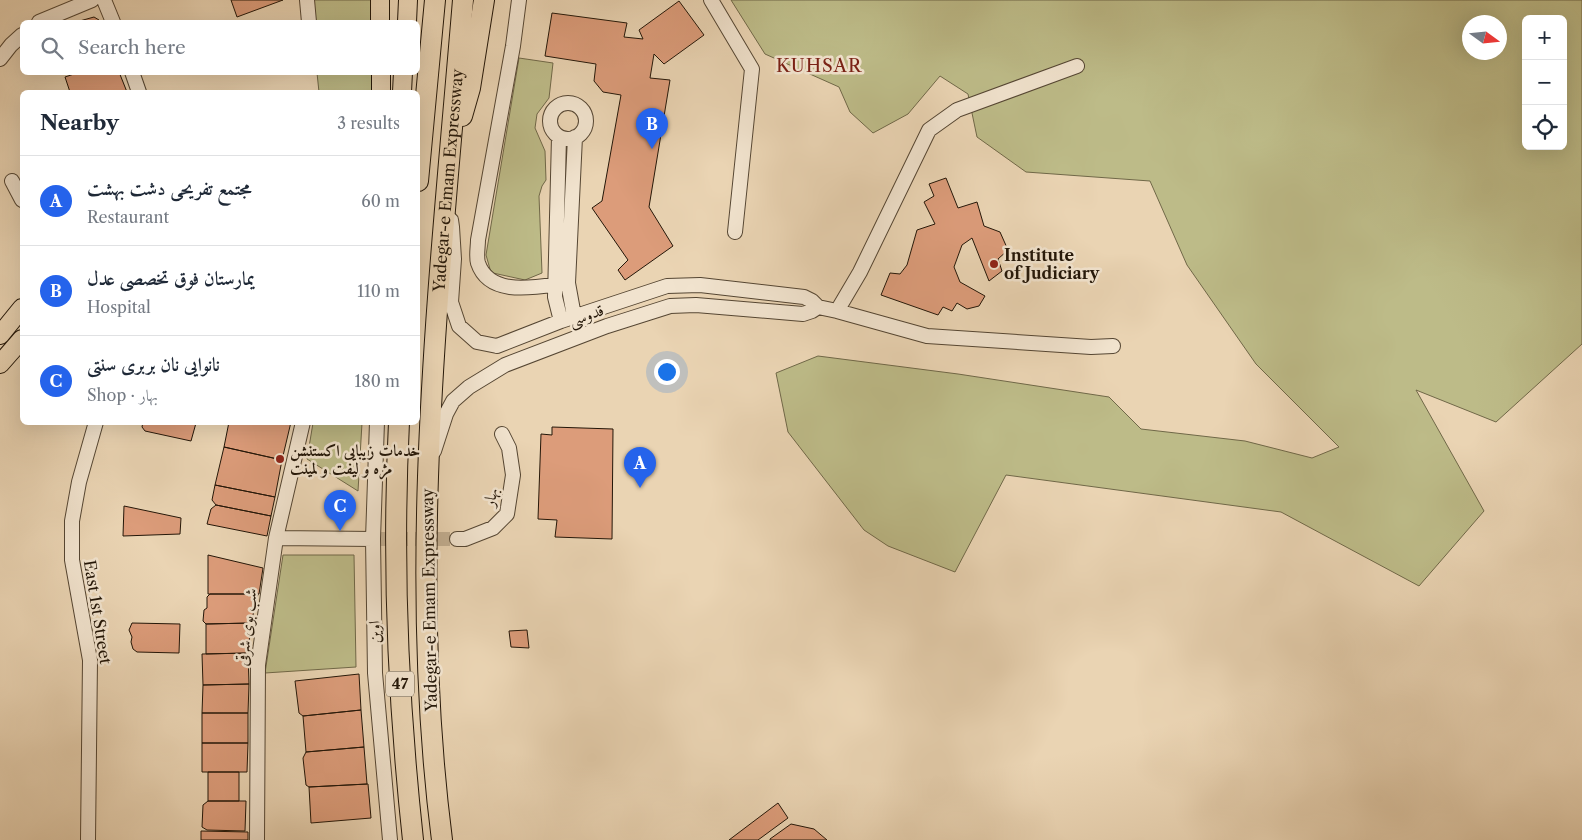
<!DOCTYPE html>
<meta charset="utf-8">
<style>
:root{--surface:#fff;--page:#f2f2f3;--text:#1f2937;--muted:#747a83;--line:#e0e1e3;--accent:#2563eb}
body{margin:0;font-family:"Libre Caslon Text",Amiri,serif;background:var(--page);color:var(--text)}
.controls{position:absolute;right:15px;top:15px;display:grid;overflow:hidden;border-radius:8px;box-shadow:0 5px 20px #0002}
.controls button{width:45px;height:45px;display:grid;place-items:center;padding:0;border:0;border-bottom:1px solid var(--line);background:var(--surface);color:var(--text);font:25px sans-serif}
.compass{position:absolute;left:1462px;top:15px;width:45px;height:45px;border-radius:50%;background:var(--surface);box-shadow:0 5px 20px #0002;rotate:105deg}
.you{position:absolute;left:666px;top:371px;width:18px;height:18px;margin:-12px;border:4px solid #fff;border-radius:50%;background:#1a73e8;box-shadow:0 0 0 8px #1a73e833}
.badge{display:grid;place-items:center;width:32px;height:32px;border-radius:50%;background:var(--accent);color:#fff;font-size:16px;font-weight:700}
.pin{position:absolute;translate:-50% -41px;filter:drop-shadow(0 1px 2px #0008)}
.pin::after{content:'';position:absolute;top:26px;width:18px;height:15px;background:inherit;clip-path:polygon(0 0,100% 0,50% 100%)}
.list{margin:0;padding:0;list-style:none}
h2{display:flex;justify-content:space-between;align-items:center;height:65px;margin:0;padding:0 20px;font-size:21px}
h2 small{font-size:16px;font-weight:400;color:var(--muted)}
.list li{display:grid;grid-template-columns:32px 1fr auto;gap:15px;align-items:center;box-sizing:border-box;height:90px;padding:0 20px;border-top:1px solid var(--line)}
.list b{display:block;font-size:19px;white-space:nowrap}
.list p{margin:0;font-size:16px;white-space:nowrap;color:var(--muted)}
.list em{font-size:16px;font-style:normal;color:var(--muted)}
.icon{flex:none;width:28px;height:28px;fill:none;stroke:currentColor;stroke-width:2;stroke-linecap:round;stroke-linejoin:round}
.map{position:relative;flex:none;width:1582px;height:840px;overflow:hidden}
.search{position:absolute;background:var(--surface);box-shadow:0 5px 20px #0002;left:20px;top:20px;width:400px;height:55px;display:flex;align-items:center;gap:12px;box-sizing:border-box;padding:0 18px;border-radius:8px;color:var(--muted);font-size:19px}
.panel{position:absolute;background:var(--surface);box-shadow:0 5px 20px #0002;left:20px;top:90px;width:400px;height:335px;border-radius:8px}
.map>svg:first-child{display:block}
.green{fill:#bdbb88;stroke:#706848;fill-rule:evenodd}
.building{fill:#dc9c7a;stroke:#231608}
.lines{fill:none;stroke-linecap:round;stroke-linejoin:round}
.minor-tunnel{stroke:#c2ae91;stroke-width:14;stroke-dasharray:14 7;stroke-linecap:butt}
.minor-casing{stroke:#554633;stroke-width:16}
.major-casing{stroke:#231608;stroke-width:20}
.highway-casing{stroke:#231608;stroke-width:22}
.minor{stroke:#f1e3ce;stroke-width:14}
.major{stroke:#ead4b3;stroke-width:18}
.highway{stroke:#ead4b3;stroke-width:20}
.poi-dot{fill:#8f2418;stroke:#f1e3ce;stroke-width:2}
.labels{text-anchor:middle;stroke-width:5;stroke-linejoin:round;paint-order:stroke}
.shield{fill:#f1e3ce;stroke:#615443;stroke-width:1}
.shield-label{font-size:15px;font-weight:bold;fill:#231608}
.street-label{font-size:16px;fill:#231608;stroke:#f1e3ce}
.poi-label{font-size:16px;font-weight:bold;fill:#231608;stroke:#f1e3ce;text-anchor:start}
.neighbourhood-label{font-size:18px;letter-spacing:1px;fill:#7a1f14;stroke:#f1e3ce}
</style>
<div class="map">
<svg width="1582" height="840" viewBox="0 0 1582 840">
<rect width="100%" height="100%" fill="#ead4b3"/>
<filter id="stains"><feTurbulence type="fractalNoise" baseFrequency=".004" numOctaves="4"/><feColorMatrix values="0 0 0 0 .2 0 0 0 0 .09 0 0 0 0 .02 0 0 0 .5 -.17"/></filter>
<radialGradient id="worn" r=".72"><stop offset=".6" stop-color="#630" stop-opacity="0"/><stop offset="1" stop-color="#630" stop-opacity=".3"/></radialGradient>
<path class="green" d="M312 0H373V22H314Z
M731 0H1582V344L1496 422 1416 390 1484 511 1419 586 1281 512 1006 475 955 572 888 546 864 530 788 432 776 373 818 356 958 374 1109 397 1141 429 1245 441 1312 458 1339 447 1256 364 1187 265 1150 181 1026 172 977 137 968 94 940 76 908 114 873 133 850 112 839 87 765 54ZM1526 19H1563V146H1526ZM1470 22H1500V52H1470Z
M519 58 553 63 549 98 537 114 535 128 545 151 546 180 542 186 539 196 542 273 525 280 493 273 490 269 486 255Z
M317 73H374L373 92H319Z
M313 423H362L358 491 307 459Z
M283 555H354L356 667 265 673Z"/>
<path class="building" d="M231 0H283L237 17Z
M679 1 704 35 664 64 654 54 650 78 670 80 649 207 673 246 625 280 618 270 628 260 592 208 602 201 621 95 603 92 594 81 596 64 545 56 552 13 627 23 624 37 643 39 639 30Z
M94 17 99 20 100 22H76Z
M80 72H119L127 92H70L65 77Z
M946 178 958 208 977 202 984 226 1000 232 1008 250 998 259 1002 271 989 281 972 238 962 245 954 267 960 282 985 296 979 306 967 309 957 303 952 311 943 307 938 315 881 295 890 273 900 274 907 265 917 230 935 224 924 202 934 196 929 184Z
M143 422H196V423L191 441 145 431 142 427Z
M229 422H291L282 460 224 447Z
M552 427 613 429 612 539 555 537 557 520 538 519 541 434 552 435Z
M224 447 282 460 275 497 215 485Z
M215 485 275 497 271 516 216 505 212 500Z
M216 505 271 516 267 536 207 524 211 509Z
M124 506 181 518 180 534 123 536Z
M208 555 263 568 259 594H208Z
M210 594H258L251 623 206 624 203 621 204 610 207 608V597Z
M132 623 180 624 179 653 137 652 133 649 131 642 132 637 129 630Z
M251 623 248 653 206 654V624Z
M527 630 529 648 511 647 509 631Z
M248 653 249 684 203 685 202 654Z
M359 674 361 710 303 716 299 713 295 681Z
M249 684 248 713H202L203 685Z
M361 710 364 747 306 752 303 716Z
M202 713H248V743H202Z
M202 743H248L247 772H202Z
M364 747 367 784 309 787 306 785 303 758 306 752Z
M208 772H239V801H208Z
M368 784 371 818 311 823 309 787Z
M208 801H246L245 831 207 830 202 827 203 805Z
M778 803 788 818 758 840H729Z
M791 824 814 829 827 840H770V839Z
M201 831 248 832V840H201Z"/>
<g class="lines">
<path class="minor-tunnel" d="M373 539H457"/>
<g class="minor-casing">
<path id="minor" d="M104 0 113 22
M307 0 309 22
M519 0 513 46 478 240C478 247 476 256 478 263 490 299 540 286 568 283
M711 0 752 69 735 232
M39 22 92 0
M0 59 11 45 22 35
M132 72 139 92
M550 121a18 18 0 1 1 36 0a18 18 0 1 1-36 0Z
M559 137 555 297 561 321
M12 181 22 200
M451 220 452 227 454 259 451 302 459 326 477 342 497 346
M837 311 860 272 929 130 957 110 1077 66
M574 316 568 283 575 137
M497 346 561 321 667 286 700 285 804 297 812 301 818 307 837 311 927 336 1091 347 1113 346
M377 422 373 539 375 673 390 840
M434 451 446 414 453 401 469 387 505 365 607 326 670 306 696 305 803 314 812 311 818 307
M276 538 373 539
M457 539H465L493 528 507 514 513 475 509 448 502 434
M88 840 90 660 72 560V521L79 482 96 422
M257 840 258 665 276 538 303 422"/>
</g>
<g class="major-casing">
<path id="major" d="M380 22V0
M407 22 408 0
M381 72V92
M402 92 403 72
M0 335 22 308
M0 364 22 339"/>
</g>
<g class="highway-casing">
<g id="highway">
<path d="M462 116 470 88 484 0"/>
<path d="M418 181 435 0"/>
<path d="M399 422C392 562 398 702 413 840"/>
<path id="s1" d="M442 840C406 560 440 279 463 0"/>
</g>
</g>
<use href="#minor" class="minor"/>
<use href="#major" class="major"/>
<use href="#highway" class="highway"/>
</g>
<g class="poi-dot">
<circle cx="994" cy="264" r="5"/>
<circle cx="280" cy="459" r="5"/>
</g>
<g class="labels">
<rect class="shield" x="386" y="671.5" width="28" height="25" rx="4"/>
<g class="shield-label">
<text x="400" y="689">47</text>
</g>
<g class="street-label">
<text dy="6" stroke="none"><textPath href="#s1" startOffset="661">Yadegar-e Emam Expressway</textPath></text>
<text transform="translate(586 315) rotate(-20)" y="6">قدوسی</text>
<text transform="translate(490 497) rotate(-77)" y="6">بهار</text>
<text transform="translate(429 600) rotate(-91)" y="6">Yadegar-e Emam Expressway</text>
<text transform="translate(98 612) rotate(81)" y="6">East 1st Street</text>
<text transform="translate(246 627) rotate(-83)" y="6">شب بوی شرقی</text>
<text transform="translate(374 632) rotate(-91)" y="6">اوین</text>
</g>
<g class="poi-label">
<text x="1004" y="261">Institute<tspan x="1004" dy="18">of Judiciary</tspan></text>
<text x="290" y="456">خدمات زیبایی اکستنشن<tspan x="290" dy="18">مژه و لیفت و لمینت</tspan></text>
</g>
<g class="neighbourhood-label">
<text x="819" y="72">KUHSAR</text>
</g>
</g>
<rect width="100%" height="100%" filter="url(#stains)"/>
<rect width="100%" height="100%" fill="url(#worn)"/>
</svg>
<div class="controls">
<button>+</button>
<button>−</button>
<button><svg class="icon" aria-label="locate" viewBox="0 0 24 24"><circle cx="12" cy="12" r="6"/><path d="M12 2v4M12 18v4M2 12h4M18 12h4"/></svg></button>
</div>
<svg class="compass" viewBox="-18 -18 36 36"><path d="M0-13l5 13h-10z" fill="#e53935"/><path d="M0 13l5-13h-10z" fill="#747a83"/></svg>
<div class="you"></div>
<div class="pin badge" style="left:640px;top:488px">A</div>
<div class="pin badge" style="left:652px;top:149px">B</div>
<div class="pin badge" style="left:340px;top:531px">C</div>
<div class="search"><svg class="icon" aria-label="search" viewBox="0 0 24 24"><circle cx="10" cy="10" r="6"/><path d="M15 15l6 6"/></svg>Search here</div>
<section class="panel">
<h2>Nearby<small>3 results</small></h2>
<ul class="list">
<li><span class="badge">A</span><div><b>مجتمع تفریحی دشت بهشت</b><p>Restaurant</p></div><em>60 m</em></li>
<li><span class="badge">B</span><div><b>یمارستان فوق تخصصی عدل</b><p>Hospital</p></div><em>110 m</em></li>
<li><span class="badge">C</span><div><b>نانوایی نان بربری سنتی</b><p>Shop · بهار</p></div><em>180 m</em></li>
</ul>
</section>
</div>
